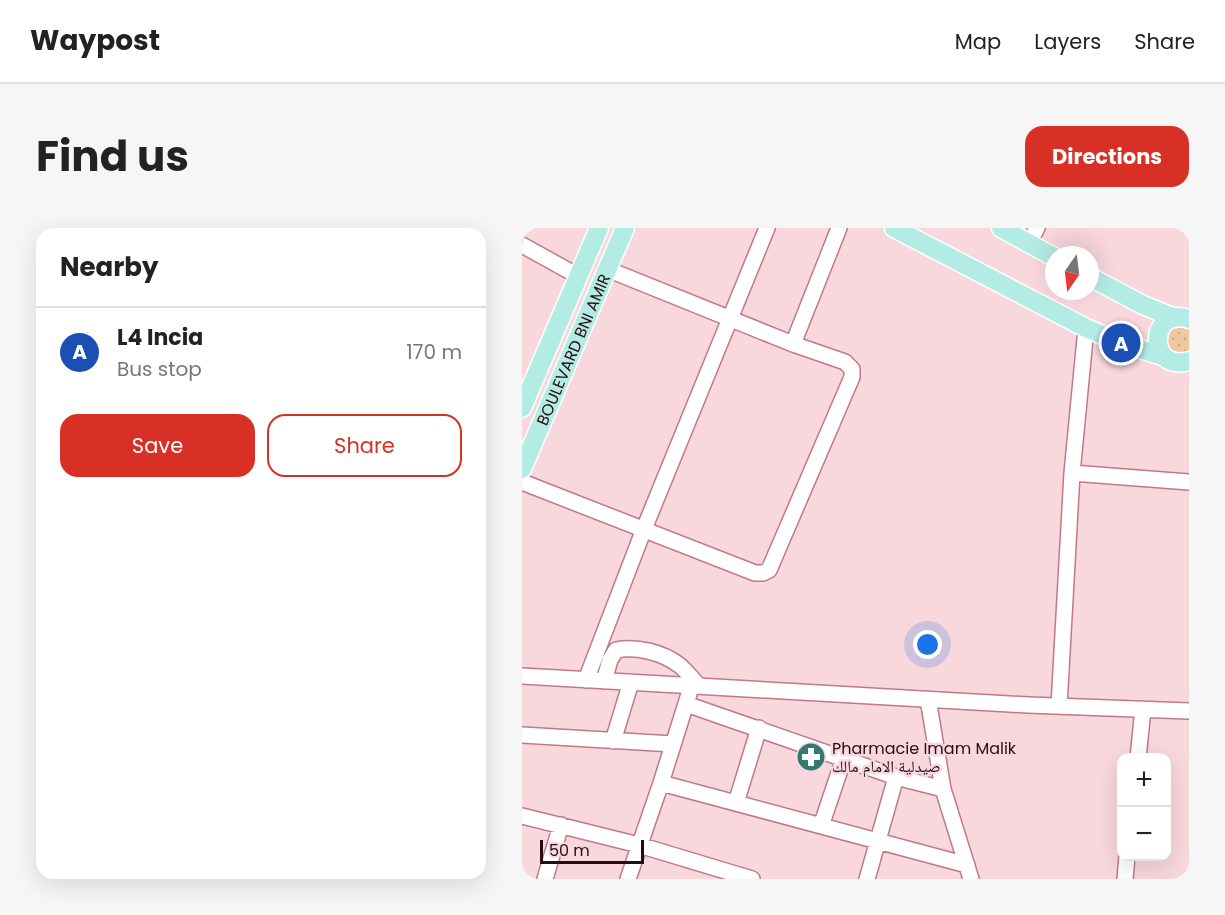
<!DOCTYPE html>
<meta charset="utf-8">
<style>
:root{--surface:#fff;--page:#f6f6f6;--text:#222;--muted:#767676;--line:#e0e0e0;--accent:#d93025}
body{margin:0;font-family:Poppins,"Noto Naskh Arabic",sans-serif;background:var(--page);color:var(--text)}
.controls{position:absolute;right:18px;bottom:18px;display:grid;overflow:hidden;border-radius:12px;box-shadow:0 6px 24px #0002}
.controls button{width:54px;height:54px;display:grid;place-items:center;padding:0;border:0;border-bottom:2px solid var(--line);background:var(--surface);color:var(--text);font:30px sans-serif}
.compass{position:absolute;left:523px;top:18px;width:54px;height:54px;border-radius:50%;background:var(--surface);box-shadow:0 6px 24px #0002;rotate:194deg}
.scale{position:absolute;left:18px;bottom:15px;width:104px;box-sizing:border-box;padding-left:6px;border:3px solid #270c13;border-top:0;font-size:16px;line-height:21px;white-space:nowrap;color:#270c13;-webkit-text-stroke:4px #f8d7dd;paint-order:stroke}
.you{position:absolute;left:406px;top:417px;width:21px;height:21px;margin:-15px;border:4px solid #fff;border-radius:50%;background:#1a73e8;box-shadow:0 0 0 9px #1a73e833}
.badge{display:grid;place-items:center;width:39px;height:39px;border-radius:50%;background:var(--accent);color:#fff;font-size:20px;font-weight:700}
.pin{position:absolute;translate:-50% -50%;border:3px solid #fff;box-shadow:0 2px 6px #0006}
.list{margin:0;padding:0;list-style:none}
h2{display:flex;justify-content:space-between;align-items:center;height:78px;margin:0;padding:0 24px;font-size:26px}
h2 small{font-size:20px;font-weight:400;color:var(--muted)}
.list li{display:grid;grid-template-columns:39px 1fr auto;gap:18px;align-items:center;box-sizing:border-box;height:90px;padding:0 24px;border-top:2px solid var(--line)}
.list b{display:block;font-size:22px;white-space:nowrap}
.list p{margin:0;font-size:20px;white-space:nowrap;color:var(--muted)}
.list em{font-size:20px;font-style:normal;color:var(--muted)}
.actions{display:flex;gap:12px;padding:18px 24px}
.actions a{flex:1;padding:14px 0;border:2px solid var(--accent);border-radius:18px;text-align:center;font-size:21px;color:var(--accent)}
.actions .main{background:var(--accent);color:#fff}
.map{position:relative;flex:none;width:667px;height:651px;overflow:hidden;border-radius:18px}
header{display:flex;align-items:center;gap:36px;box-sizing:border-box;height:84px;padding:0 30px;background:var(--surface);border-bottom:2px solid var(--line)}
header strong{font-size:28px}
nav{display:flex;gap:33px;margin-inline-start:auto;font-size:21px}
.intro{display:flex;align-items:center;justify-content:space-between;box-sizing:border-box;height:144px;padding:0 36px}
h1{margin:0;font-size:42px}
.button{padding:15px 27px;border-radius:18px;background:var(--accent);color:#fff;font-size:21px;font-weight:700}
main{display:flex;gap:36px;padding:0 36px}
aside{flex:1;background:var(--surface);border-radius:18px;box-shadow:0 6px 24px #0002}
.map>svg:first-child{display:block}
.park{fill:url(#park-dots)}
.lines{fill:none;stroke-linecap:round;stroke-linejoin:round}
.minor-casing{stroke:#c17889;stroke-width:18}
.major-casing{stroke:#fff;stroke-width:21}
.minor{stroke:#fff;stroke-width:15}
.major{stroke:#b3ece5;stroke-width:18}
.labels{text-anchor:middle;stroke-width:5;stroke-linejoin:round;paint-order:stroke}
.street-label{font-size:16px;fill:#270c13;stroke:#f8d7dd}
.poi-label{font-size:16px;fill:#270c13;stroke:#f8d7dd;text-anchor:start}
</style>
<header>
<strong>Waypost</strong>
<nav><a>Map</a><a>Layers</a><a>Share</a></nav>
</header>
<div class="intro"><h1>Find us</h1><a class="button">Directions</a></div>
<main>
<aside>
<h2>Nearby<small></small></h2>
<ul class="list">
<li><span class="badge" style="background:#1a4fb4">A</span><div><b>L4 Incia</b><p>Bus stop</p></div><em>170 m</em></li>
</ul>
<div class="actions"><a class="main">Save</a><a>Share</a></div>
</aside>
<div class="map">
<svg width="667" height="651" viewBox="0 0 667 651">
<defs>
<pattern id="park-dots" width="8" height="8" patternUnits="userSpaceOnUse" patternTransform="scale(1.5)"><rect width="8" height="8" fill="#f1c7a0"/><path d="M2 2h.1M6 6h.1" fill="none" stroke="#cfaa89" stroke-width="1.8" stroke-linecap="round"/></pattern>
</defs>
<rect width="100%" height="100%" fill="#f8d7dd"/>
<path class="park" d="M649 98 667 101V127L641 123 640 120Z"/>
<g class="lines">
<g class="minor-casing">
<path id="minor" d="M507 15 515 0
M0 17 56 48
M271 116 317 0
M550 245 667 254
M0 254 233 345H241L247 342 330 149V141L323 134 271 116 85 41
M0 448 506 477 667 483
M64 452 122 301 245 0
M82 453 88 432 94 422C114 418 140 424 157 437 164 442 170 451 177 458
M406 471 421 561 449 651
M164 476 374 549 421 561
M537 478 550 245 564 100
M0 507 151 516
M91 513 109 454
M616 530 621 481
M139 555 445 637
M214 575 237 500
M0 588 117 617 230 651
M299 598 322 530
M23 651 39 597
M106 651 139 555 167 466
M345 651 374 549
M603 651 605 628"/>
</g>
<g class="major-casing">
<g id="major">
<path d="M372 0 564 100 599 115 643 129"/>
<path d="M479 0 532 29"/>
<path d="M568 49 621 77 653 90"/>
<path d="M667 91C627 77 624 145 667 133"/>
<path d="M0 180 77 0"/>
<path id="s1" d="M0 241 103 0"/>
</g>
</g>
<use href="#minor" class="minor"/>
<use href="#major" class="major"/>
</g>
<defs>
<g id="pharmacy-disc" transform="scale(1.5)"><circle r="9.5" fill="#327971" stroke="#f8d7dd"/><path d="M-2-6h4v4h4v4h-4v4h-4v-4h-4v-4h4Z" fill="#fff"/></g>
</defs>
<g fill-rule="evenodd">
<use href="#pharmacy-disc" x="289" y="529"/>
</g>
<g class="labels">
<g class="street-label">
<text dy="6" stroke="none"><textPath href="#s1" startOffset="130">BOULEVARD BNI AMIR</textPath></text>
</g>
<g class="poi-label">
<text x="310" y="526">Pharmacie Imam Malik<tspan x="310" dy="18">صيدلية الامام مالك</tspan></text>
</g>
</g>
</svg>
<div class="controls">
<button>+</button>
<button>−</button>
</div>
<svg class="compass" viewBox="-18 -18 36 36"><path d="M0-13l5 13h-10z" fill="#e53935"/><path d="M0 13l5-13h-10z" fill="#767676"/></svg>
<div class="scale">50 m</div>
<div class="you"></div>
<div class="pin badge" style="left:599px;top:115px;background:#1a4fb4">A</div>
</div>
</main>
